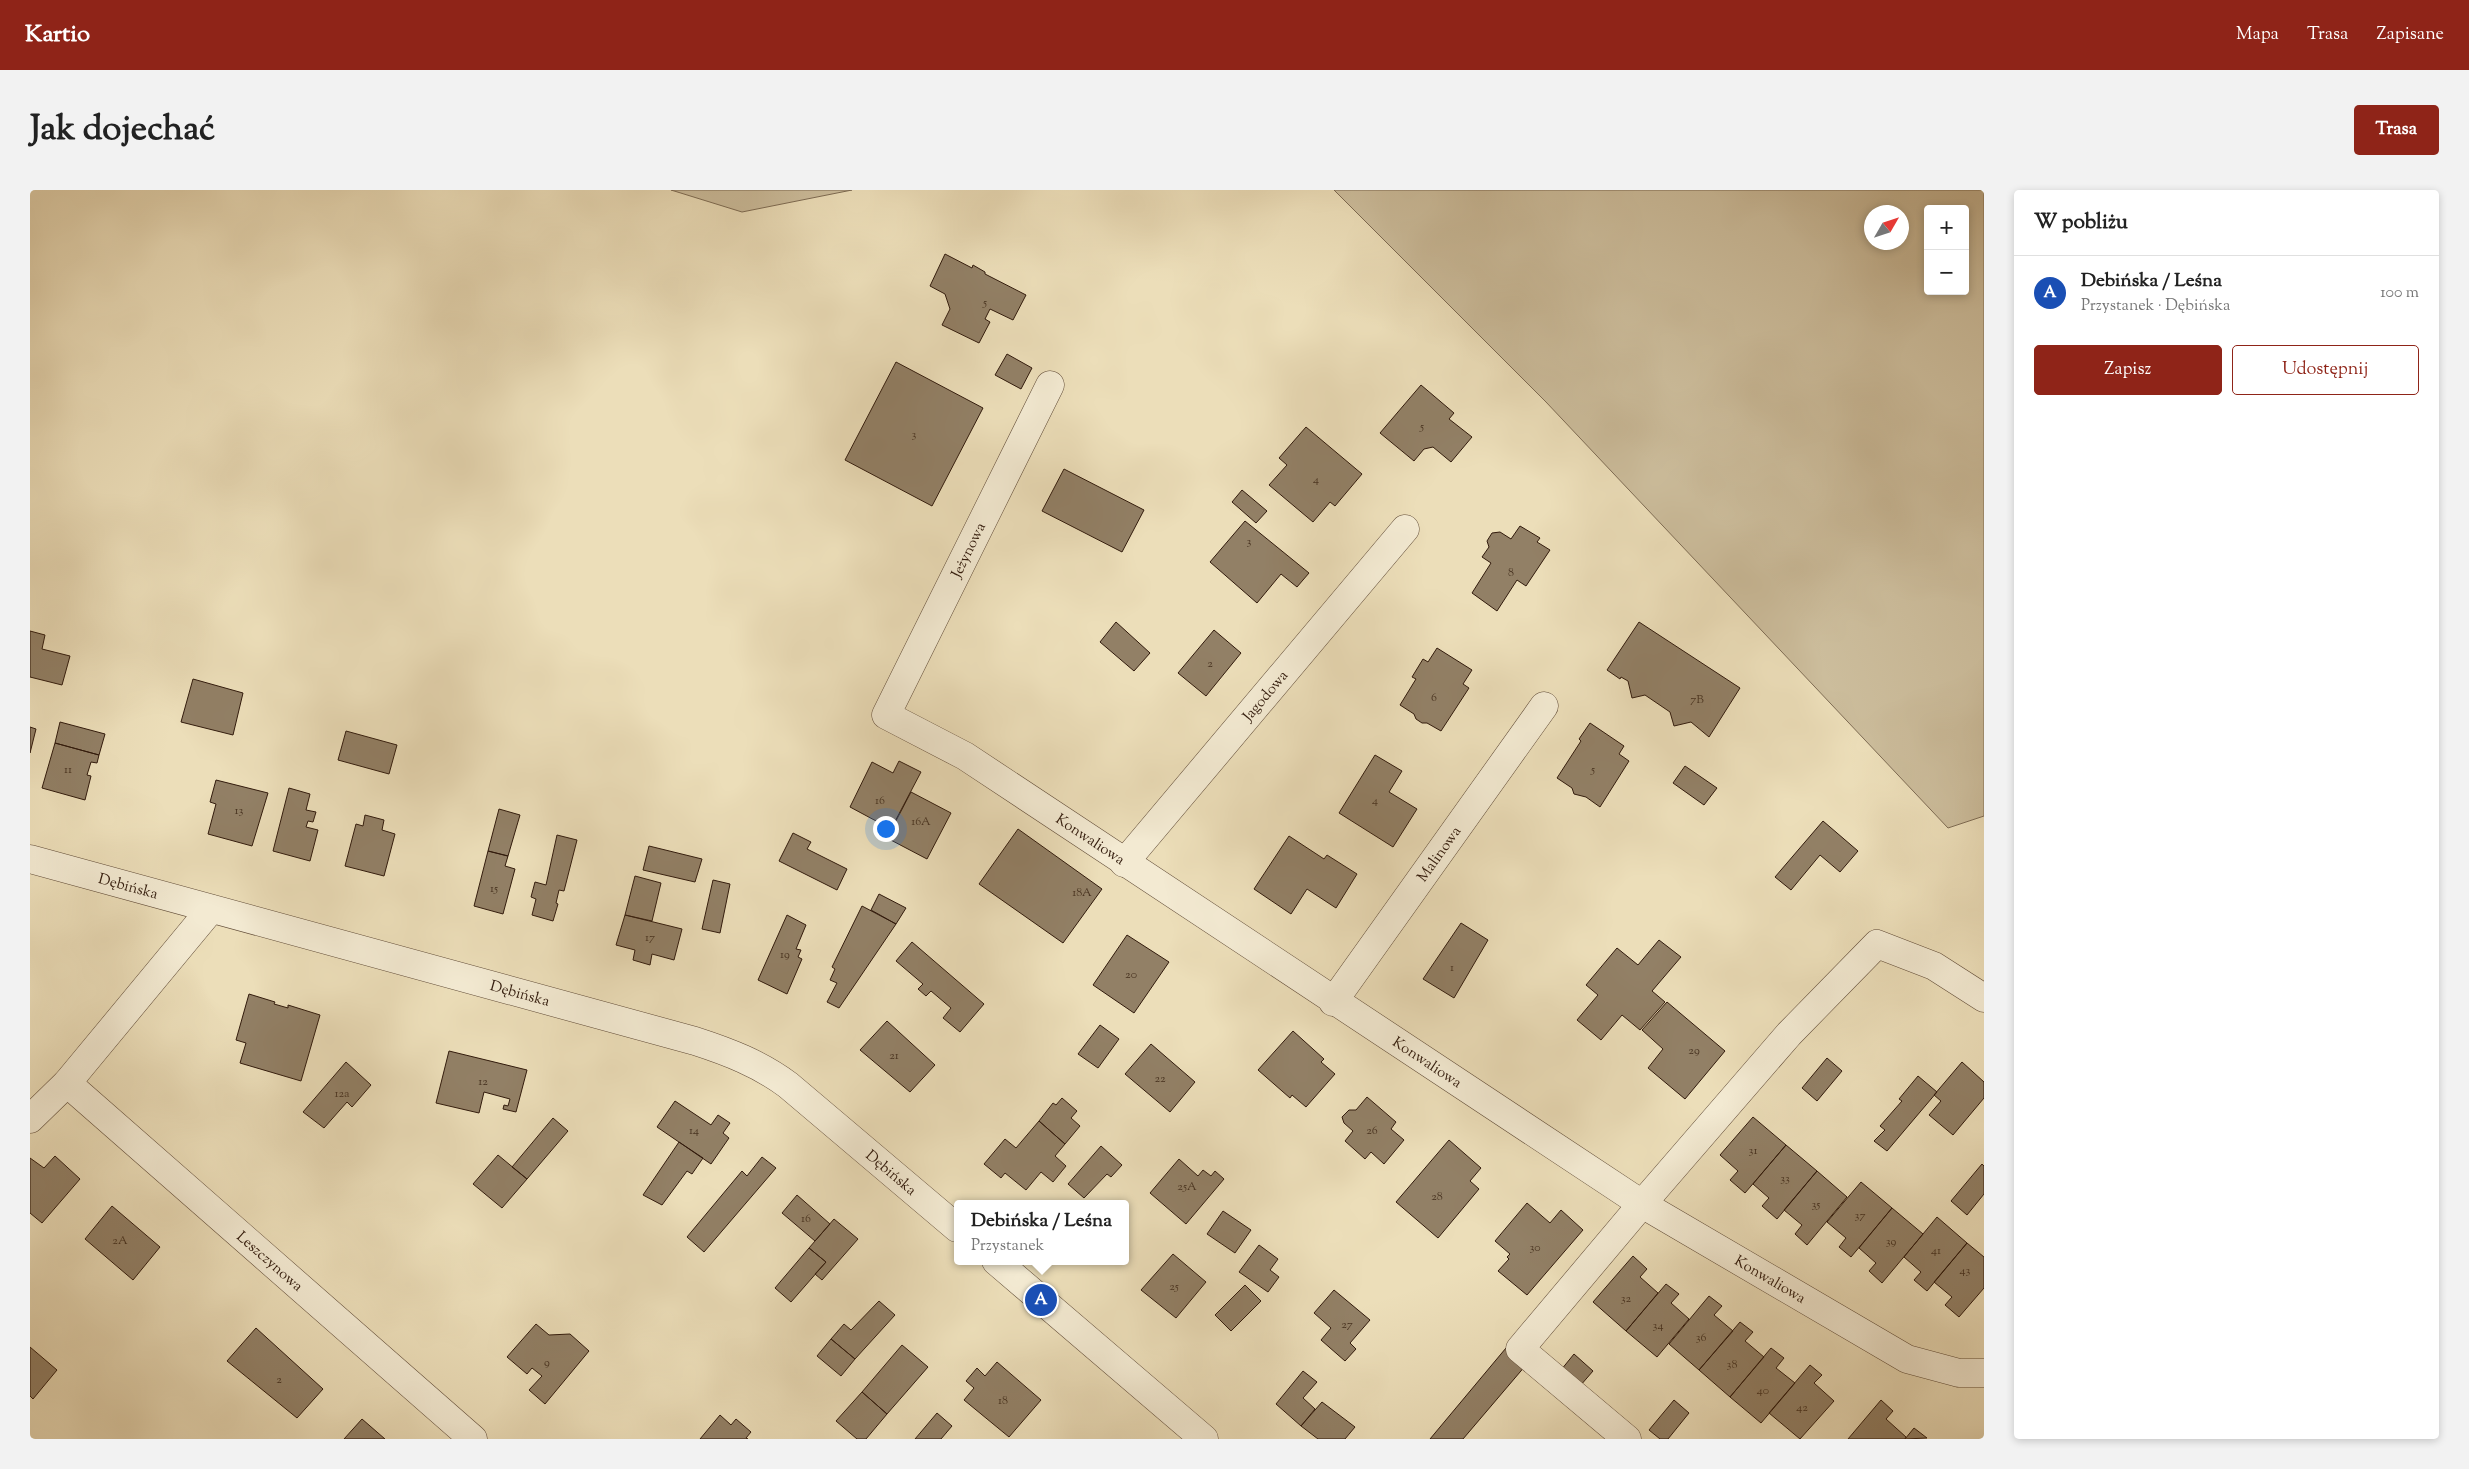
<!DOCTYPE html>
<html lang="pl">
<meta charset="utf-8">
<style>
:root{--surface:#fff;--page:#f2f2f2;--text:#222;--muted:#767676;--line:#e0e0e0;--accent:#8f2418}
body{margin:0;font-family:"Sorts Mill Goudy",serif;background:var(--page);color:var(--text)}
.controls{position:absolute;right:15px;top:15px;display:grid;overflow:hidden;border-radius:5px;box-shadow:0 2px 8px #0003}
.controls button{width:45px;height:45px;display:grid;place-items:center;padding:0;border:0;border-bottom:1px solid var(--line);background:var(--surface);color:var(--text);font:25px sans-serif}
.compass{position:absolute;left:1834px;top:15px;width:45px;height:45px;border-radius:50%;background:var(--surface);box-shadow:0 2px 8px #0003;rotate:51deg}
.you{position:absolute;left:855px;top:638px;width:18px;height:18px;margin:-12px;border:4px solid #fff;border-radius:50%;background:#1a73e8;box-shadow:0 0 0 8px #1a73e833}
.badge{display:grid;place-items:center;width:32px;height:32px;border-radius:50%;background:var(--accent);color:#fff;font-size:16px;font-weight:700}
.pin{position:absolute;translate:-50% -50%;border:2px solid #fff;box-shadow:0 1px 5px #0006}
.popup{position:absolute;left:924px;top:1010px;width:175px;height:65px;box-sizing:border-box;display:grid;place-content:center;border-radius:5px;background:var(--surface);filter:drop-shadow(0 1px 4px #0005);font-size:16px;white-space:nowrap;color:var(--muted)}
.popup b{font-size:19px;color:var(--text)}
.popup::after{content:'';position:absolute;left:50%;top:100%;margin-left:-10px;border:10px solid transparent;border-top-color:var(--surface)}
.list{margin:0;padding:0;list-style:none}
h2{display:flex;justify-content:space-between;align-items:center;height:65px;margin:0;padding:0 20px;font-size:21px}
h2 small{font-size:16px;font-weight:400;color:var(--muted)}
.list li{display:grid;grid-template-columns:32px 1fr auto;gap:15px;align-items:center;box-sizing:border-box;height:75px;padding:0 20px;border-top:1px solid var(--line)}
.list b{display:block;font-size:19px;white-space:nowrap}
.list p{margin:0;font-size:16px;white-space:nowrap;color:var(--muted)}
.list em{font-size:16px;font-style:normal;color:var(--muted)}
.actions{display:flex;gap:10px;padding:15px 20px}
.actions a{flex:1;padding:11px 0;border:1px solid var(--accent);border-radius:5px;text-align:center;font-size:18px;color:var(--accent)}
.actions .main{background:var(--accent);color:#fff}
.map{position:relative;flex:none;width:1954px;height:1249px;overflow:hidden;border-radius:5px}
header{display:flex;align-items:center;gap:30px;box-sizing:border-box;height:70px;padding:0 25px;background:var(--accent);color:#fff}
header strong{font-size:24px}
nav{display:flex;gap:28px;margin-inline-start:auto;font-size:18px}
.intro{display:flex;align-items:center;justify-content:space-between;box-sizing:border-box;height:120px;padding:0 30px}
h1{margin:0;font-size:35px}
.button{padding:12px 22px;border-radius:5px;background:var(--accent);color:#fff;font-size:18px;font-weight:700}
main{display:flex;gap:30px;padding:0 30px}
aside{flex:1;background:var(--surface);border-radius:5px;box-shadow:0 2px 8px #0003}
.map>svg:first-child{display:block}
.green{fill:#ccbd9c;stroke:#7e6c54;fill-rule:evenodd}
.building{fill:#928066;stroke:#311a0c}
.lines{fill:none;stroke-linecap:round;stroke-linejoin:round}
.minor-casing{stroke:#604b37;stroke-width:29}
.minor{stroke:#f3ead2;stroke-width:28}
.labels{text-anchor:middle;stroke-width:5;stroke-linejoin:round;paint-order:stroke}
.number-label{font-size:12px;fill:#493422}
.street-label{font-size:15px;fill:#311a0c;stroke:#f3ead2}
</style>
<header>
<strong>Kartio</strong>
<nav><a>Mapa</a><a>Trasa</a><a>Zapisane</a></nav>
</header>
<div class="intro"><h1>Jak dojechać</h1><a class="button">Trasa</a></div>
<main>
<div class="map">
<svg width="1954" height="1249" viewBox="0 0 1954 1249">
<rect width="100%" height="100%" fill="#ecdeb9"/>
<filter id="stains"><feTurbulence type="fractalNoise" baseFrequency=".004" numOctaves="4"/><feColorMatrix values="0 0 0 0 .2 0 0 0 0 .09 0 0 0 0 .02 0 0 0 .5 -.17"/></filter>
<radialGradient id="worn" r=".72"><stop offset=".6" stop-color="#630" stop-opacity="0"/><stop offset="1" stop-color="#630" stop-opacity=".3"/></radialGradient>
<path class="green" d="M641 0H822L712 22Z
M1304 0H1954V626L1918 638 1516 212ZM1898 19H1935V101H1898ZM1872 22V52H1842V22Z"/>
<path class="building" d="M915 64 942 78 943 75 955 82V84L996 105 983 130 960 119 955 129 960 132 949 153 912 135 920 119 915 104 900 96Z
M977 164 1002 178 991 199 965 185Z
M866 172 953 218 902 316 815 270Z
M1391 195 1424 223 1419 229 1442 247 1421 272 1403 257 1394 259 1384 271 1350 243Z
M1276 237 1332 284 1305 316 1300 312 1283 332 1239 295 1257 275 1249 268Z
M1034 279 1114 320 1092 362 1012 321Z
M1212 300 1237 321 1226 333 1202 312Z
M1215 331 1279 383 1267 397 1251 384 1227 413 1180 372Z
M1490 336 1510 348 1507 352 1520 360 1496 396 1487 390 1467 421 1442 403 1461 373 1452 367 1459 357 1457 351 1462 343 1470 342 1481 349Z
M1086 432 1120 463 1104 481 1070 452Z
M1609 432 1710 498 1679 547 1661 532 1644 536 1640 522 1615 505 1602 508 1598 491 1591 487 1590 489 1577 480Z
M1184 440 1211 463 1176 506 1148 483Z
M0 441 15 445 12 459 40 466 32 495 0 487Z
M1407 458 1442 480 1433 494 1439 498 1411 541 1397 533H1392L1386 529 1384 524 1370 515 1386 489 1382 487 1393 469 1398 472Z
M163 489 213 503 203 545 151 532Z
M30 532 75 544 69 565 25 553Z
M1560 533 1594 556 1589 564 1599 571 1570 617 1556 607 1544 604 1542 598 1527 588 1551 551 1549 549Z
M0 537 6 539 0 563Z
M316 541 367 555 359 584 308 570Z
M25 553 69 565 67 573 61 572 57 585 61 586 55 610 12 598Z
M1345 565 1372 581 1359 602 1387 619 1363 657 1309 623Z
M869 571 891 582 861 639 820 617 842 572 863 583Z
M1655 576 1687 598 1674 615 1643 593Z
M186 590 238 603 222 656 178 644 186 614 180 612Z
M259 598 280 604 276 620 286 622 283 632 278 631 276 637 288 640 280 671 243 661Z
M881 602 921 623 897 669 857 648Z
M469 619 490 625 478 666 458 661Z
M335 625 354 630 352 640 365 644 354 686 315 676 326 634 333 636Z
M1793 631 1828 661 1810 682 1790 665 1761 700 1745 687Z
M988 639 1072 699 1033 753 949 694Z
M763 643 781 652 777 659 817 679 807 700 749 671Z
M527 645 547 650 534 701 529 700 526 713 528 714 523 731 502 725 506 709 501 707 505 692 516 695Z
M1259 646 1294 669 1297 665 1327 684 1306 718 1277 699 1261 724 1224 699Z
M619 656 672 669 665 692 613 680Z
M458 661 478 666 475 676 485 679 473 724 444 716Z
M605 686 631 693 622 731 595 725Z
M683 690 700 694 690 743 672 739Z
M849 704 876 718 866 734 841 720Z
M832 716 866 734 809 818 797 812 807 793 800 790 805 779 802 777Z
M595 725 652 739 644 770 622 764 620 775 603 770 605 760 586 755Z
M757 725 776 735 766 759 771 760 768 767 772 769 757 804 728 790Z
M1431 733 1458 750 1424 808 1393 789Z
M1097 745 1139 772 1104 823 1063 795Z
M1629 750 1651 767 1622 801 1635 812 1610 840 1592 825 1571 850 1547 830 1568 805 1556 795 1587 758 1608 775Z
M882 752 954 814 930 842 913 828 921 818 901 801 896 806 888 799 893 794 866 771Z
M219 804 245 812 244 814 258 818V815L290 825 271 891 210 873 216 853 206 850Z
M1637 812 1695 861 1655 909 1618 878 1633 859 1612 840Z
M857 831 905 875 880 902 830 860Z
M1070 835 1089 849 1068 878 1048 864Z
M1263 841 1294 869 1291 872 1305 884 1276 917 1262 905 1260 908 1228 880Z
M1121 854 1165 892 1140 922 1095 884Z
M419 861 497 880 486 922 473 919 474 915 478 916 480 909 454 902 449 923 406 913Z
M1797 868 1812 881 1787 911 1772 898Z
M316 872 341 895 322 917 317 912 294 938 273 922Z
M1932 872 1954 892V908L1923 945 1899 925 1911 911 1904 905Z
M1888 886 1907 902 1857 961 1844 951 1855 940 1850 936 1872 911 1869 909Z
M1337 907 1366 932 1361 939 1374 950 1354 974 1341 962 1335 969 1315 951 1323 941 1314 933 1312 927 1319 920H1326Z
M1032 908 1047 921 1041 928 1050 936 1035 954 1009 931 1023 913 1026 915Z
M645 911 681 935 688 925 700 933 693 943 699 948 681 974 627 937Z
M1723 927 1756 955 1715 1003 1700 990 1708 981 1690 965Z
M523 928 538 941 497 989 482 977Z
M1009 931 1035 954 1025 966 1036 976 1023 992 1011 982 996 1000 975 983 971 988 954 974 975 949 986 958Z
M1419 950 1451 978 1440 991 1449 999 1408 1048 1366 1012Z
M649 952 673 968 662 984 657 981 632 1015 613 1005Z
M1756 955 1787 981 1747 1029 1732 1016 1739 1008 1723 994Z
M1071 956 1092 975 1081 987 1077 984 1054 1008 1038 994Z
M468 965 497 989 472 1018 443 994Z
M25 966 50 989 12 1033 0 1023V968L14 978Z
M732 967 746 978 674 1062 657 1047 712 981 717 986Z
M1149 969 1168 986 1173 980 1181 986 1185 981 1194 989 1156 1034 1120 1003Z
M1952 974 1954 976V1004L1937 1025 1921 1011Z
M1787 981 1817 1007 1777 1055 1765 1044 1772 1035 1754 1020Z
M1831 992 1862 1018 1821 1067 1809 1057 1816 1048 1797 1032Z
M767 1005 800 1034 785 1051 752 1023Z
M1497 1013 1520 1033 1531 1020 1553 1040 1497 1105 1468 1081 1479 1069 1477 1067 1480 1064 1465 1051Z
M82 1016 130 1057 103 1090 55 1049Z
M1862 1018 1893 1044 1852 1093 1839 1081 1846 1073 1829 1058Z
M1193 1021 1221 1040 1205 1063 1177 1044Z
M1907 1027 1937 1053 1897 1101 1884 1090 1891 1082 1874 1067Z
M804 1029 828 1049 792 1090 785 1084 796 1072 779 1058Z
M1937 1053 1954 1067V1098L1929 1127 1915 1115 1922 1107 1904 1092Z
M1229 1055 1248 1069 1240 1080 1249 1087 1238 1102 1209 1082Z
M779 1058 796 1072 761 1112 745 1098Z
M1143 1064 1176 1092 1146 1128 1111 1100Z
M1603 1066 1617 1079 1610 1087 1628 1103 1596 1141 1563 1112Z
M1636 1094 1649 1104 1641 1113 1659 1129 1627 1167 1596 1141Z
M1215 1095 1231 1111 1201 1141 1185 1125Z
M1304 1100 1340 1130 1320 1153 1326 1159 1315 1171 1291 1150 1301 1138 1284 1123Z
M1679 1106 1692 1116 1684 1125 1703 1141 1669 1180 1639 1154Z
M849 1111 865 1125 825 1169 801 1149 814 1134 821 1140Z
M1710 1132 1723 1142 1715 1151 1734 1167 1700 1207 1669 1180Z
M506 1134 519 1145 540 1144 559 1161 515 1214 499 1200 512 1186 502 1178 497 1184 477 1167Z
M226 1138 293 1199 267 1228 197 1171Z
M801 1149 825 1169 811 1186 787 1166Z
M872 1155 898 1177 857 1224 832 1202Z
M0 1157 27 1180 3 1209 0 1206Z
M1476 1158 1496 1175 1433 1249H1400Z
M1741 1158 1754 1168 1746 1178 1765 1193 1731 1233 1700 1207Z
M1544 1164 1563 1181 1550 1196 1531 1180Z
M967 1172 1011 1210 979 1247 934 1210 944 1198 936 1191 947 1178 955 1186Z
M1780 1175 1792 1185 1784 1193 1804 1211 1770 1249 1739 1223Z
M1273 1181 1287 1192 1273 1208 1285 1219 1271 1236 1246 1214Z
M832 1202 857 1224 836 1249H827L806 1231Z
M1644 1210 1659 1223 1638 1249H1630L1619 1240Z
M1851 1210 1863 1221 1856 1229 1876 1247 1875 1249H1818Z
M1292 1212 1325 1237 1315 1249H1288L1271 1236Z
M907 1223 922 1236 911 1249H885Z
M690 1225 701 1235 706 1229 721 1242 716 1248 718 1249H670Z
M332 1229 355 1249H314Z
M1884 1238 1897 1248 1875 1249Z"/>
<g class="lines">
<g class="minor-casing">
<g id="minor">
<path id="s1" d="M1020 195 856 525 935 566 1612 1014 1877 1169 1929 1183H1954"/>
<path id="s2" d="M0 669 665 851C699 862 730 874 758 895L927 1038"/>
<path id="s3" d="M1094 673 1375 339"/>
<path id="s4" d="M1303 812 1514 516"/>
<path id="s5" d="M37 893 443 1249"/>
<path d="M0 929 37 893 181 719"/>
<path d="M966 1071 1174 1249"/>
<path d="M1597 1249 1490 1159 1612 1014 1759 844 1847 754 1904 776 1954 808"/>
</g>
</g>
<use href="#minor" class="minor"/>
</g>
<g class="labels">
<g class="number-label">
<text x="955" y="116">5</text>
<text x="1392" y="240">5</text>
<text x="884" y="248">3</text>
<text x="1286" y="293">4</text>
<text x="1219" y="355">3</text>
<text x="1481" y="386">8</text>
<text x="1180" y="477">2</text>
<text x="1404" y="511">6</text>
<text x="1667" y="513">7B</text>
<text x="38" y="583">11</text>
<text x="1563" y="583">5</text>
<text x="850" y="614">16</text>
<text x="1345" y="614">4</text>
<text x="209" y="624">13</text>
<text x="891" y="635">16A</text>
<text x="464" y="702">15</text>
<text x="1052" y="706">18A</text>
<text x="620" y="751">17</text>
<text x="755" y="768">19</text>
<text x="1422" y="781">1</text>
<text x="1101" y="788">20</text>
<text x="1664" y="864">29</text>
<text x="864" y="869">21</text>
<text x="1130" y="892">22</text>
<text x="453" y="895">12</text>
<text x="312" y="907">12a</text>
<text x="664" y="944">14</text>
<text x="1342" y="944">26</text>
<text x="1723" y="964">31</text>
<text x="1755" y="992">33</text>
<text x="1157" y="1000">25A</text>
<text x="1407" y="1010">28</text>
<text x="1786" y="1018">35</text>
<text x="1830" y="1029">37</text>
<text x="776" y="1032">16</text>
<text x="90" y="1054">2A</text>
<text x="1861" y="1055">39</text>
<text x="1505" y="1061">30</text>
<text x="1906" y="1064">41</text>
<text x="1935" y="1084">43</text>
<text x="1144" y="1100">25</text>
<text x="1596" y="1112">32</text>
<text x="1317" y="1138">27</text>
<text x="1628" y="1139">34</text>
<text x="1671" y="1151">36</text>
<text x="517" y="1176">9</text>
<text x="1702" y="1178">38</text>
<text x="249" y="1193">2</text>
<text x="1733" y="1204">40</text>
<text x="973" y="1214">18</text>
<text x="1772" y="1221">42</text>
</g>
<g class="street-label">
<text transform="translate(938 360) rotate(-64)" y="5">Jeżynowa</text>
<text dy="5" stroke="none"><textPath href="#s3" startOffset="219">Jagodowa</textPath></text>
<text dy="5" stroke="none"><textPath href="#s1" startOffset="608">Konwaliowa</textPath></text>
<text dy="5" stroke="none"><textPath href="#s4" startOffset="182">Malinowa</textPath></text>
<text dy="5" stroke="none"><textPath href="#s2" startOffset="102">Dębińska</textPath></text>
<text dy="5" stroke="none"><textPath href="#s2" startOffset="508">Dębińska</textPath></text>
<text dy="5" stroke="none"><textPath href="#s1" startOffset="1012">Konwaliowa</textPath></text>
<text dy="5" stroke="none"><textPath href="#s2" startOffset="928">Dębińska</textPath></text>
<text dy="5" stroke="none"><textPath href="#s5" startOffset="270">Leszczynowa</textPath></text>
<text dy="5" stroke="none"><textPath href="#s1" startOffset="1418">Konwaliowa</textPath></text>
</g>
</g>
<rect width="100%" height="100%" filter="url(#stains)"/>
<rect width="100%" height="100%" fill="url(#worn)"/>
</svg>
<div class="controls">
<button>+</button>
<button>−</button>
</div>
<svg class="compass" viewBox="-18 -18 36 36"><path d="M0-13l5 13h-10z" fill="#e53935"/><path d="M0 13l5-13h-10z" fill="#767676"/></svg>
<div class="you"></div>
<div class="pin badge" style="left:1011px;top:1110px;background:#1a4fb4">A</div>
<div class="popup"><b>Debińska / Leśna</b>Przystanek</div>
</div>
<aside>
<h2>W pobliżu<small></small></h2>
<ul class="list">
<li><span class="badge" style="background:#1a4fb4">A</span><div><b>Debińska / Leśna</b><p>Przystanek · Dębińska</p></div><em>100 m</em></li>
</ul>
<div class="actions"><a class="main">Zapisz</a><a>Udostępnij</a></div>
</aside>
</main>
